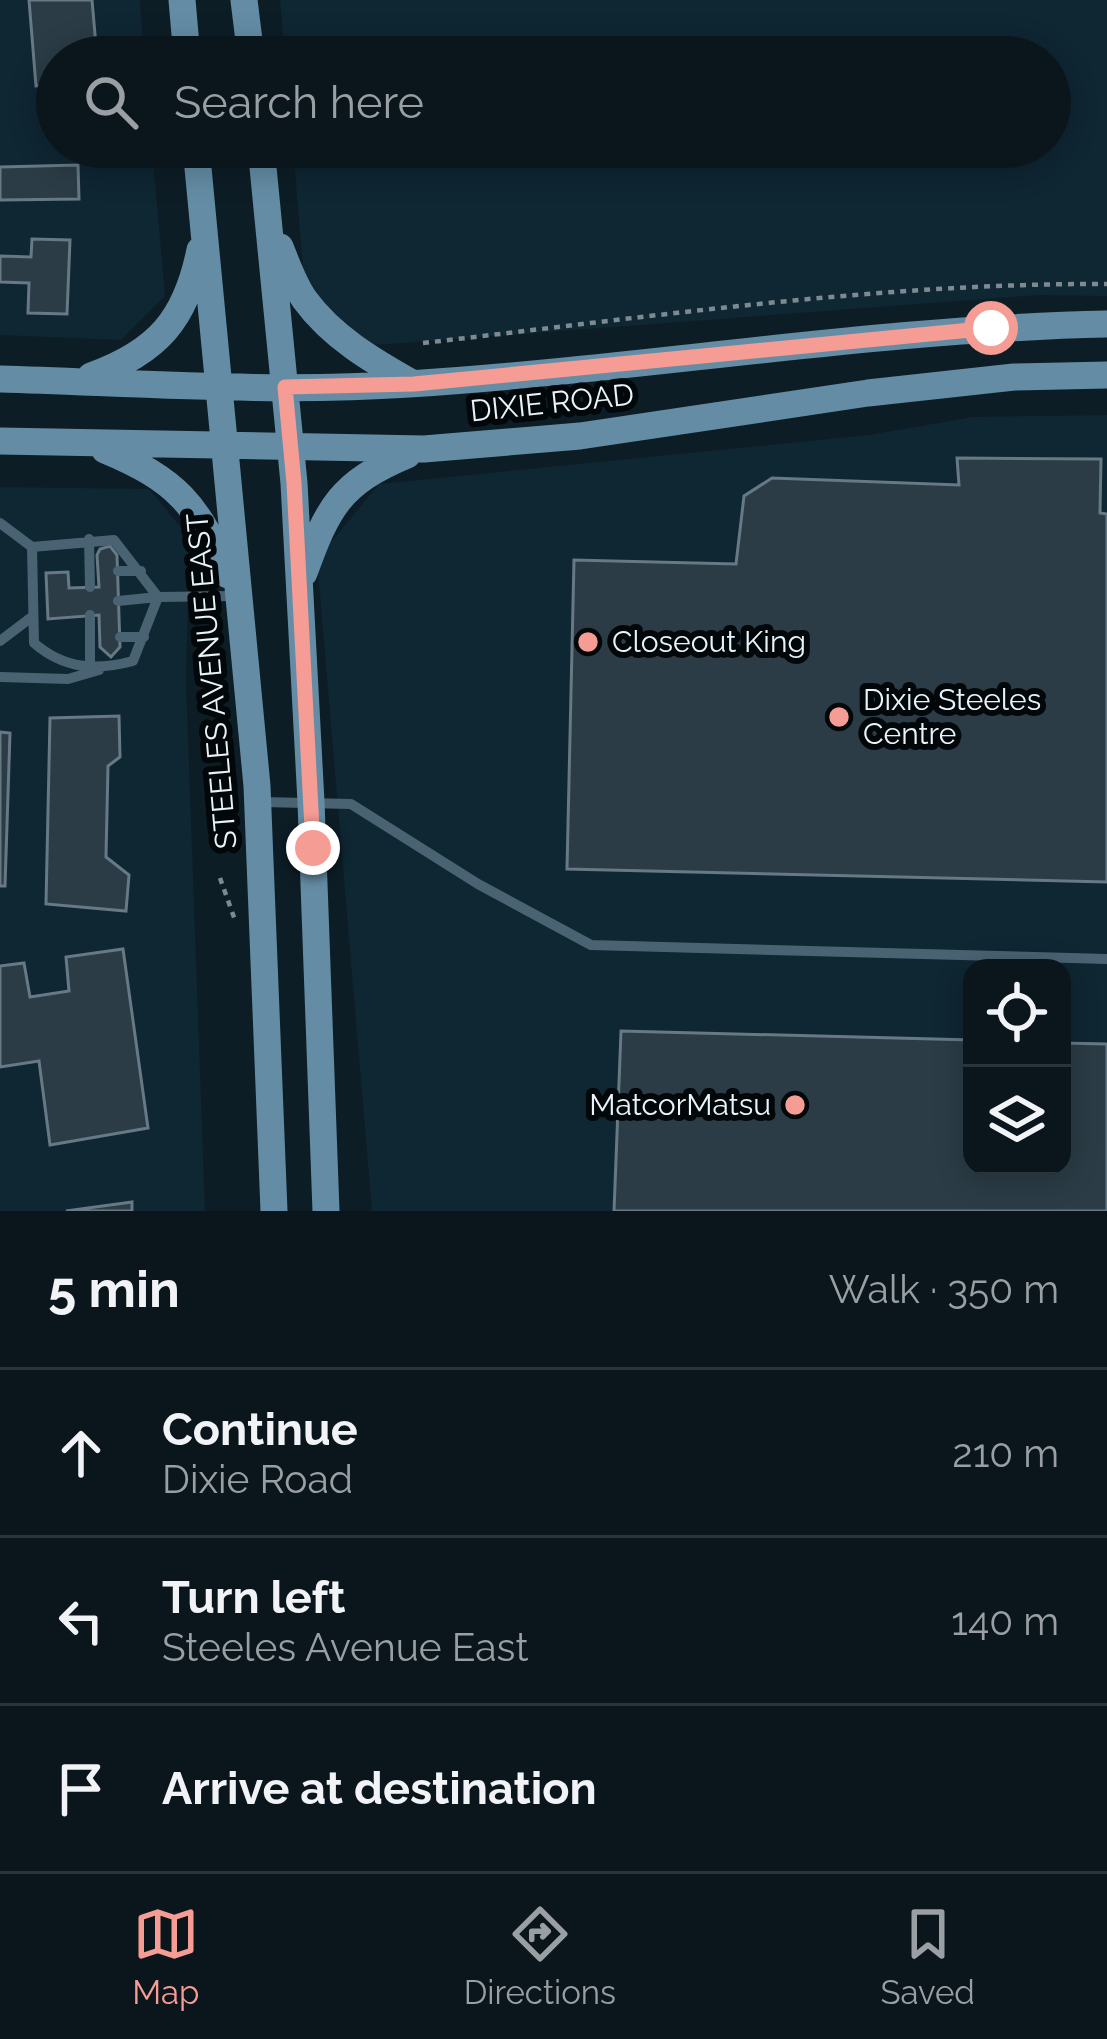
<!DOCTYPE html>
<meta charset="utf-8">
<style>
:root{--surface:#0a161c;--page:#131f25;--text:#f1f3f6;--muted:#999fa3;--line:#2a353b;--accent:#f59c94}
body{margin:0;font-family:Raleway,sans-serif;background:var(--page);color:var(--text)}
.controls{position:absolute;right:36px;bottom:36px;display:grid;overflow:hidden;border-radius:24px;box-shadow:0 6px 30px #0003}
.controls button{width:108px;height:108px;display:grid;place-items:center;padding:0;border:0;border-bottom:3px solid var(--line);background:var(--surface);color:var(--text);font:60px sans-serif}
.stop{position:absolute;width:36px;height:36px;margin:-27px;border:9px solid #f59c94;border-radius:50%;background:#fff}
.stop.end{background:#f59c94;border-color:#fff;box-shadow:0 3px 12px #0008}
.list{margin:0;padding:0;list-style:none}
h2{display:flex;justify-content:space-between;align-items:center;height:156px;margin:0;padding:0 48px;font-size:51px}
h2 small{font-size:39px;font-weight:400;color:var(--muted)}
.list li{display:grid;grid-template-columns:78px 1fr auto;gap:36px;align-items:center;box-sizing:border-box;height:168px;padding:0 48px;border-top:3px solid var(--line)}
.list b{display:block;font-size:45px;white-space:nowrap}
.list p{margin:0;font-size:39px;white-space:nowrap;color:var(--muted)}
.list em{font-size:39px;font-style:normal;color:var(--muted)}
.icon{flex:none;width:66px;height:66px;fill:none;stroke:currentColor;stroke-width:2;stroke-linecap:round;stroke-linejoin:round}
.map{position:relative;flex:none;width:1107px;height:1211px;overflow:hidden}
.search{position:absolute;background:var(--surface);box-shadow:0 6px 30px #0003;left:36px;right:36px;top:36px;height:132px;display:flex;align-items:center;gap:30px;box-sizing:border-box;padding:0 42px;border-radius:66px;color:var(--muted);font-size:45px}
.sheet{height:660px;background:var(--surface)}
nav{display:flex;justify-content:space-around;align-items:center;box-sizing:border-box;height:168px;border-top:3px solid var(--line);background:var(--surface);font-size:33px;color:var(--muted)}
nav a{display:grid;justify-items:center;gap:6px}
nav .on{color:var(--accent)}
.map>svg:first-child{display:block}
.built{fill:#0f2633;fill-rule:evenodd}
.building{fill:#2b3c46;stroke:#667984;stroke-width:3}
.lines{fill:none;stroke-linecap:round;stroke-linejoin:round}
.path{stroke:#7d8a92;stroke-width:4.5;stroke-dasharray:6 6;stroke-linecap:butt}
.lane{stroke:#4a6372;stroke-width:10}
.secondary{stroke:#648da5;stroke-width:27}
.route{stroke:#f59c94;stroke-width:15}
.poi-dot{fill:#f59c94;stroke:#02070a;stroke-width:4.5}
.labels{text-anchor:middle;stroke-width:12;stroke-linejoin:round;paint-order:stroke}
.street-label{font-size:30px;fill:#e9f3fa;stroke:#02070a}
.poi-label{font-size:30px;fill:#e9f3fa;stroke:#02070a;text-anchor:start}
</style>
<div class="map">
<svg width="1107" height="1211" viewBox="0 0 1107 1211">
<rect width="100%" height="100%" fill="#0d1d26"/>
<path class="built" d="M0 0H140L144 57H57V147H152L165 296 121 340 0 335Z
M280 0H1107V296L1038 295 348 347 306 306 293 147H1050V57H285Z
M1107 415V1211H372L317 559 379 484 869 435 973 417ZM972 968H1062V1166H972Z
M0 487 149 489 189 537 186 682 205 1211H0Z"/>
<path class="building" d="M29 0H92L97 57H57V85L36 86Z
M78 165 79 199 0 200V167Z
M32 239 70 240 67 314 28 313 29 283 0 282V256L31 257Z
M957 458 1101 459 1100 513 1107 514V882L567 869 574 560 736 564 744 496 772 478 959 485Z
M110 546 117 555 120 647 111 657 100 647 99 615 48 619 46 573 68 572 69 588 99 587 97 555 100 549Z
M119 716 120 757 108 766 106 857 129 875 126 911 46 904 50 718Z
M0 732 10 733 5 886H0Z
M123 949 148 1128 50 1145 39 1061 0 1067V966L24 963 30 997 69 991 66 957Z
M621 1031 972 1040V1166H1062V1043L1107 1044V1211H614Z
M132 1202V1211H66Z"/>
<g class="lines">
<path class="path" d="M423 343C650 317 878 283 1107 284
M220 878 236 923"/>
<path class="lane" d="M0 523 32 547 114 540 158 597 235 596
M89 539 90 587
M32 547 34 643C64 669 96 671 133 661L158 597 118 601
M118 571H141
M90 615V667
M120 637H144
M0 641 33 616
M0 677 68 679 99 670
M261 802 351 804 478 884 591 945 1107 959"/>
<path class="secondary" d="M182 0 187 57
M244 0 251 57
M196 147 257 786 274 1211
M261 147 294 483 311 802 326 1211
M280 247C287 264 294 285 305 300 332 337 373 361 412 383
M91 376C158 352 186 319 200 250
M0 379C136 383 273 393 409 384 642 369 873 329 1107 324
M0 441 424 449 580 436 868 393 1014 377 1107 375
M105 450C177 480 197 504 228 575
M304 573C328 507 340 483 407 455"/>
</g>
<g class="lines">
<path class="route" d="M313 848 294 483 285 387 414 384 991 328"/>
</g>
<g class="poi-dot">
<circle cx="588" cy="642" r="12"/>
<circle cx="839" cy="717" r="12"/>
<circle cx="795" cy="1105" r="12"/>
</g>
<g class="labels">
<g class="street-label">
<text transform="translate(552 403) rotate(-6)" y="10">DIXIE ROAD</text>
<text transform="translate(212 681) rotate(-95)" y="10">STEELES AVENUE EAST</text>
</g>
<g class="poi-label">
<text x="612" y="652">Closeout King</text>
<text x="863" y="710">Dixie Steeles<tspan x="863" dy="34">Centre</tspan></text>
<text x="771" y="1115" text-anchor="end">MatcorMatsu</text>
</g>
</g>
</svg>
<div class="controls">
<button><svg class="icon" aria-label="locate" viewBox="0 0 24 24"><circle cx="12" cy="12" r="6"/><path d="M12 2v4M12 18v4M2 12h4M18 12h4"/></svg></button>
<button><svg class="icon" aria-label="layers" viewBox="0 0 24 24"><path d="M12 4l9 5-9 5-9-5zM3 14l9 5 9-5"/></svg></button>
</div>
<div class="stop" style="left:991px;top:328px"></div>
<div class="stop end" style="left:313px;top:848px"></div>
<div class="search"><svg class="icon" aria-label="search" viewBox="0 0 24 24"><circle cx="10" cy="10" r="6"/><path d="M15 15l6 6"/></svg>Search here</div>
</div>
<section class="sheet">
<h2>5 min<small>Walk · 350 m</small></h2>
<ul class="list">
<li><svg class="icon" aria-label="ahead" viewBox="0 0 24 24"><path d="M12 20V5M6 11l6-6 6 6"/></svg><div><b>Continue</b><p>Dixie Road</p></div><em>210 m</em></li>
<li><svg class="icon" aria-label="left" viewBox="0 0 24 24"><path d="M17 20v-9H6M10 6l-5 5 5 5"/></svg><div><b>Turn left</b><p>Steeles Avenue East</p></div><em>140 m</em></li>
<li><svg class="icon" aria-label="arrive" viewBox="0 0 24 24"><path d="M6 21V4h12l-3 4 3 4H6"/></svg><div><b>Arrive at destination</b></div></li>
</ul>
</section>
<nav>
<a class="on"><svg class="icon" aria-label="map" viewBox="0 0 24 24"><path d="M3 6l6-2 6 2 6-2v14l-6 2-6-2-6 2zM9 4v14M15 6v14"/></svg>Map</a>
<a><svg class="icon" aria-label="directions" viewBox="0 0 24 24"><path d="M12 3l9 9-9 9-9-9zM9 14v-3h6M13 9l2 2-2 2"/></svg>Directions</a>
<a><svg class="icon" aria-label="saved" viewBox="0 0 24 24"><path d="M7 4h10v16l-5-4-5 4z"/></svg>Saved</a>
</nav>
